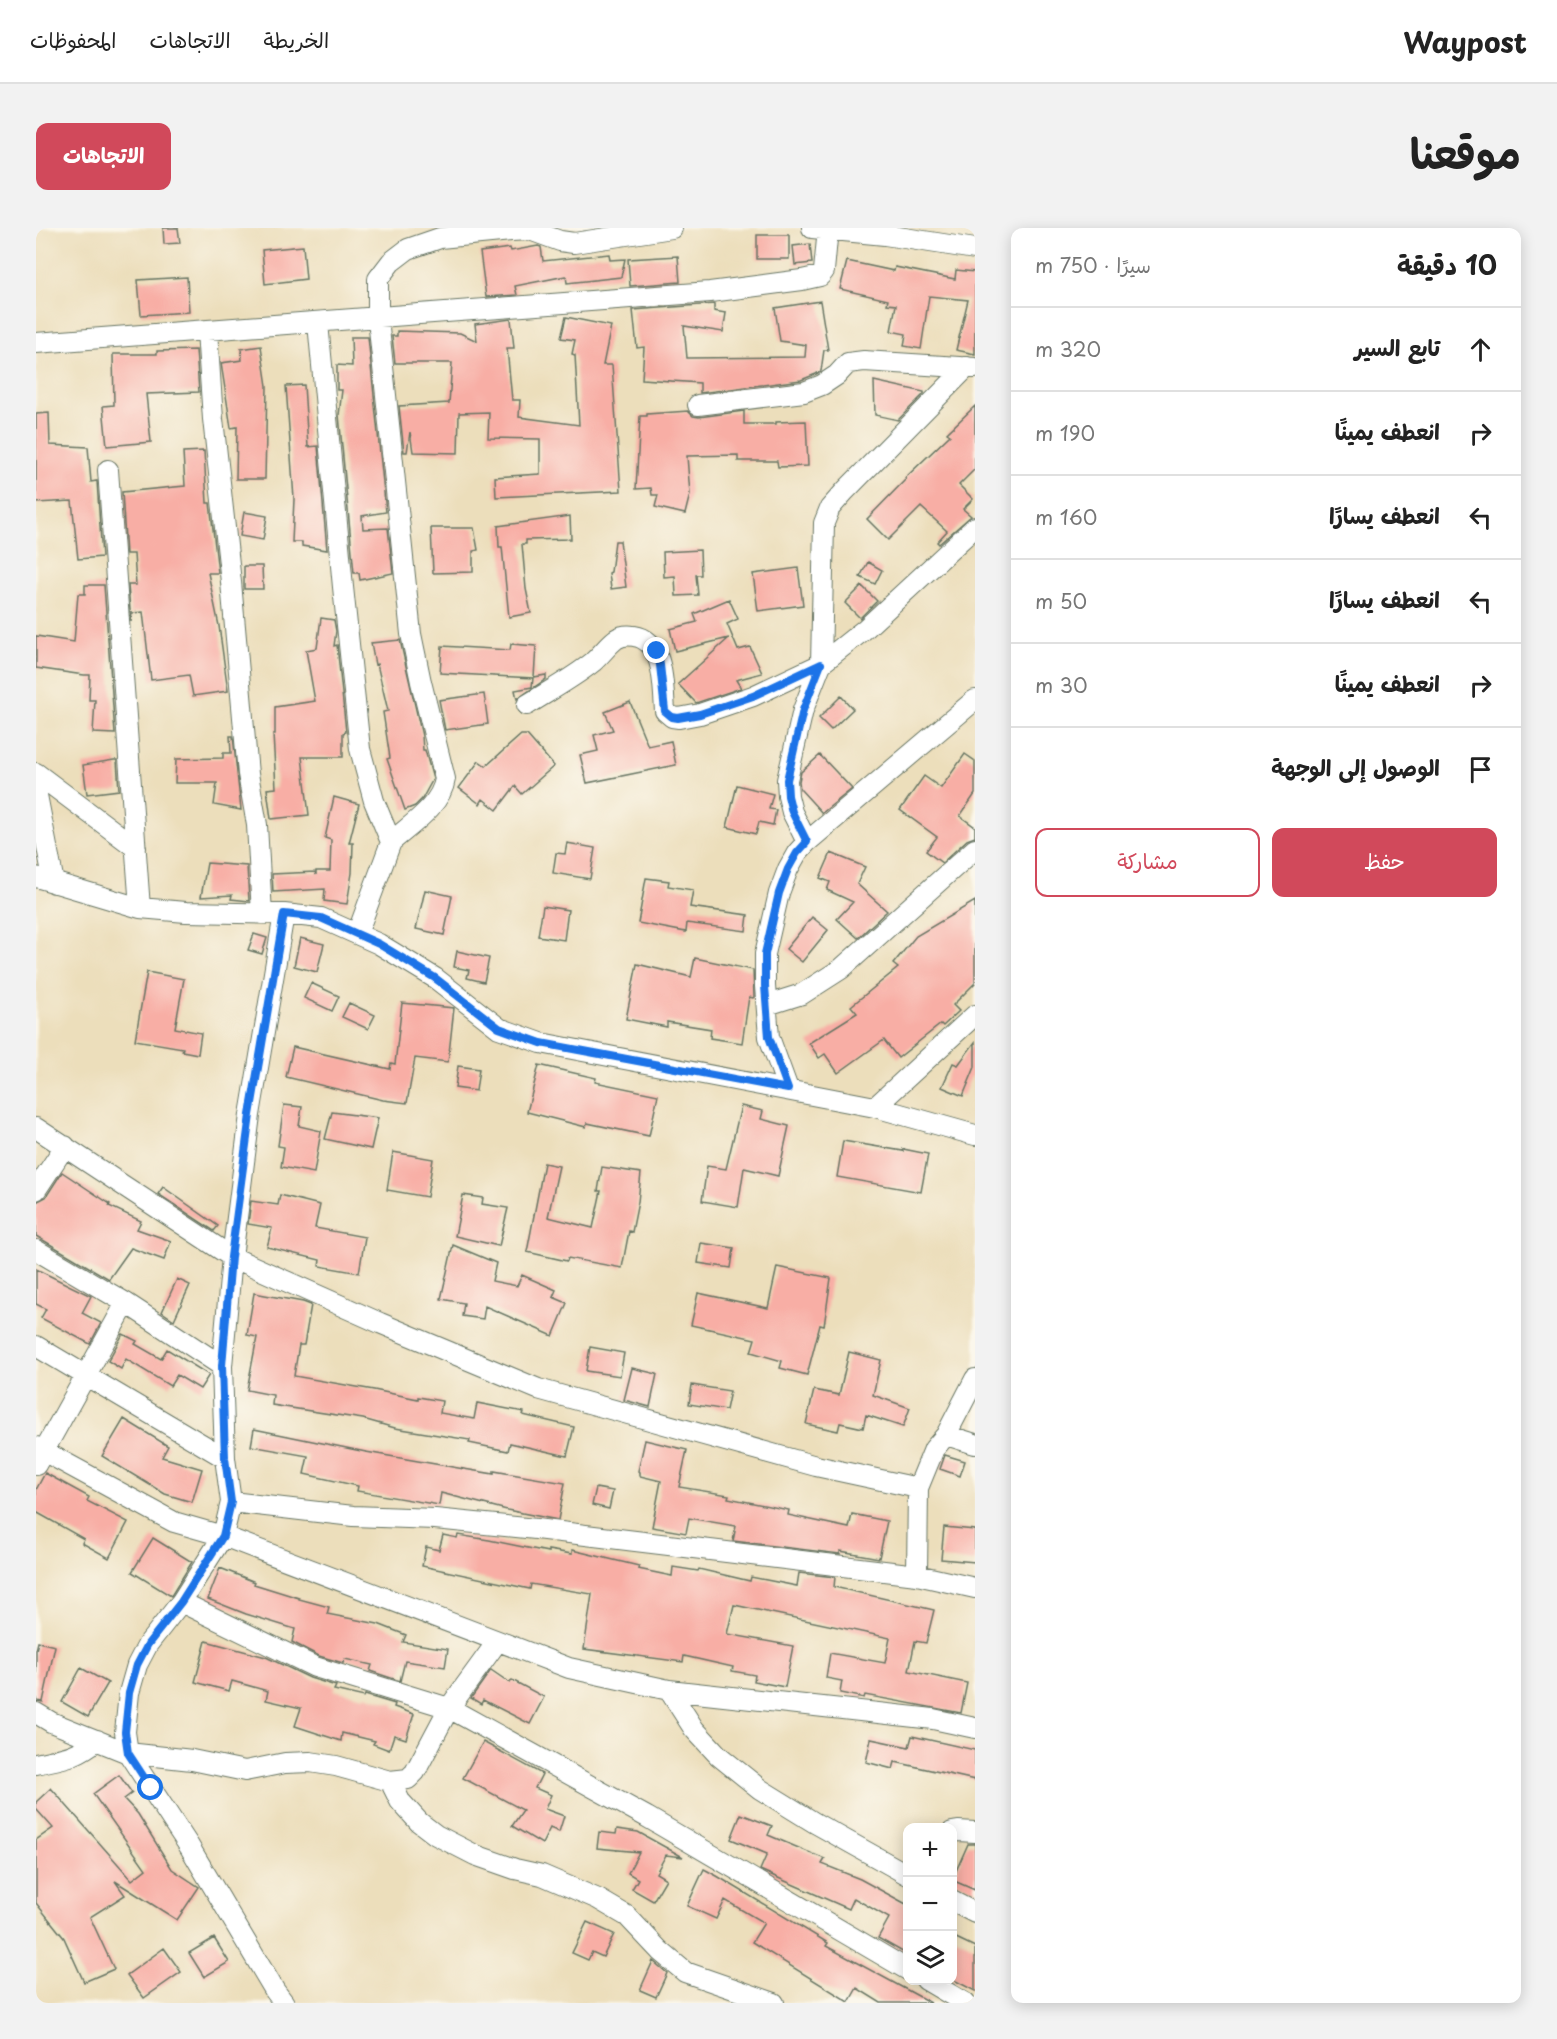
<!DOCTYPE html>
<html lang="ar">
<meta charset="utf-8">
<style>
:root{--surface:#fff;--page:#f2f2f2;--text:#222;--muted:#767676;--line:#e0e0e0;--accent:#d1495b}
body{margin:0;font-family:"Playpen Sans","Playpen Sans Arabic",sans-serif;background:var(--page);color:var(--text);direction:rtl}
.controls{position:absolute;right:18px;bottom:18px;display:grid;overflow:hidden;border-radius:12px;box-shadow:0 3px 15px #0003}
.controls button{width:54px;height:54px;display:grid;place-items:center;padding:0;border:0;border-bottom:2px solid var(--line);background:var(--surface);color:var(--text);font:30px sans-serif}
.stop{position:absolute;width:18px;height:18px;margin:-14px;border:4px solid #1a73e8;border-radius:50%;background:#fff}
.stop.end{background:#1a73e8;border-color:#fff;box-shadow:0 2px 6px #0008}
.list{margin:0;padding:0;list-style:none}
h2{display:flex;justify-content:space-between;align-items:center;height:78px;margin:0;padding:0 24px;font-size:26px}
h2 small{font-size:20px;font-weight:400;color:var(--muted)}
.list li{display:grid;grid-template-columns:39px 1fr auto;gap:18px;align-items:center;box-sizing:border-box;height:84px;padding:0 24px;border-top:2px solid var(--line)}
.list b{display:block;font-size:22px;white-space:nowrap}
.list em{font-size:20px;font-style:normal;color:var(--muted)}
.actions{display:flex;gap:12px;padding:18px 24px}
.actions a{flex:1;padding:14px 0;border:2px solid var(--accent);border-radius:12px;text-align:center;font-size:21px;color:var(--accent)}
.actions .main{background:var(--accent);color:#fff}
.icon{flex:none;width:33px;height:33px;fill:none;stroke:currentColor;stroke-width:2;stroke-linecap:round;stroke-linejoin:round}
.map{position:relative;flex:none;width:939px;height:1775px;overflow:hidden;direction:ltr;border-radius:12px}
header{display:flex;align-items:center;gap:36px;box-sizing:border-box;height:84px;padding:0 30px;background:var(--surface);border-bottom:2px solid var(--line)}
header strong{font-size:28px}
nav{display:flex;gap:33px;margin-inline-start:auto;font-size:21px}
.intro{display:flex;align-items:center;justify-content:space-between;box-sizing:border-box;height:144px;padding:0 36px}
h1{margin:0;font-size:42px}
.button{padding:15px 27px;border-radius:12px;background:var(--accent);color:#fff;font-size:21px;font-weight:700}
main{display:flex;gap:36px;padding:0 36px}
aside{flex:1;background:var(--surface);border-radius:12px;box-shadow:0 3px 15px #0003}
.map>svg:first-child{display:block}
.building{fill:#f8aea5}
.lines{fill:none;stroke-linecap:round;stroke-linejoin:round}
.minor-casing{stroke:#677563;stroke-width:22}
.minor{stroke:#fff;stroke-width:20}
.route{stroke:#1a73e8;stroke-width:8}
</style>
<header>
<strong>Waypost</strong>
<nav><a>الخريطة</a><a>الاتجاهات</a><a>المحفوظات</a></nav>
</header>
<div class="intro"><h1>موقعنا</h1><a class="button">الاتجاهات</a></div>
<main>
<aside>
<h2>10 دقيقة<small>سيرًا · 750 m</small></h2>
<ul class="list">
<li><svg class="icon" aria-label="ahead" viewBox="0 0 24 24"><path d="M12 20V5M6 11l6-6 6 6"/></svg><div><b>تابع السير</b></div><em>320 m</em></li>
<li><svg class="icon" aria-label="right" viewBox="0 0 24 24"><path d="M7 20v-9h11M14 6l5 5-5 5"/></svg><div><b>انعطف يمينًا</b></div><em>190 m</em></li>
<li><svg class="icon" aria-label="left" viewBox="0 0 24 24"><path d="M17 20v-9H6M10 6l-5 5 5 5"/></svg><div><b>انعطف يسارًا</b></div><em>160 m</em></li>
<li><svg class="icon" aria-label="left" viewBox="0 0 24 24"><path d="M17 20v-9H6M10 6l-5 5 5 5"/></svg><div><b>انعطف يسارًا</b></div><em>50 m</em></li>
<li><svg class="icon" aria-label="right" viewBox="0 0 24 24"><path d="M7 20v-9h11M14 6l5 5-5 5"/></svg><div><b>انعطف يمينًا</b></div><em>30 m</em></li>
<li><svg class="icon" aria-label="arrive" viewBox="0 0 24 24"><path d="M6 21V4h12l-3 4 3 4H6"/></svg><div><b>الوصول إلى الوجهة</b></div></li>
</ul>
<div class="actions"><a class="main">حفظ</a><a>مشاركة</a></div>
</aside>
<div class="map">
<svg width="939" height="1775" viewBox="0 0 939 1775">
<rect width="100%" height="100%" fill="#fbf7ec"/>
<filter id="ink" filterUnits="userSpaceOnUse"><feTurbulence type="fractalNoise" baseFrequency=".0167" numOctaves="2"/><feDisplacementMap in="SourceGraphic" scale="12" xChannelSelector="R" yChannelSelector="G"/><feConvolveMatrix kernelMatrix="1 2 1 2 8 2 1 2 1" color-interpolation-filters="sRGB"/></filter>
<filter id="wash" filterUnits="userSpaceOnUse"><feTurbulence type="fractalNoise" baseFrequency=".008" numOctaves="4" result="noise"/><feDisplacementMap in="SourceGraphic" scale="24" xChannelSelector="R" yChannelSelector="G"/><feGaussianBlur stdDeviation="1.35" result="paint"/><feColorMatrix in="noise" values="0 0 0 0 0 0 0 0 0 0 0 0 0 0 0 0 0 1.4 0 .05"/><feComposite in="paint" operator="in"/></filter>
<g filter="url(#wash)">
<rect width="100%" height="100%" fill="#ecdebb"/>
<g id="blocks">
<path class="building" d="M127 0H142L144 15 128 16Z
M721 7H753V31H721Z
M774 16 776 35 759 37 757 18Z
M267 18 270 51 229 56 226 22Z
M502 18 505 19 507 33 573 26 574 32 589 31 585 49 531 55 530 48 479 58 481 67 450 69 444 24 474 20 475 23Z
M642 28 644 54 594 58 592 31Z
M811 33 858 43 859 39 919 51 920 42 939 44V126L920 122 932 72 893 68 885 121 868 118 870 106 855 103 860 77 851 76 852 72 804 61Z
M151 49 153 84 105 87 102 52Z
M784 73 792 122H788L785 143 780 146 765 152 664 165V155L606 151 608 119 601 120 597 82 678 76V83L690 85 687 104 648 98 651 130 769 129 770 117 744 113 739 80Z
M530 89 575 98 567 137H576L585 263 460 269 459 249 504 246V211L452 210 453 184 423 185 422 225 377 224 374 204 371 224H368L363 178 413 175 416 135H359L356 108H361V103L424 105 441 113 439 96 475 91 478 120H471L476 172H484L483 189 543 197 539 127 536 126 539 112 525 110Z
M315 109H332L350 284 326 288 327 301 352 300 357 345 324 352 323 345H318L303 187 306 162H301V137L316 138Z
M225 118 231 158 229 251H200L201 199 195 200 185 135 206 132 205 121Z
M160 122 163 164 110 166 115 214 71 218 67 178 78 177 77 126H121V123Z
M838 153 888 164V166L862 192 839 187Z
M268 157 272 219 282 218 291 322 266 318V314H256L258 271 250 158Z
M939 178V241L923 257 937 271 927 281 935 288 903 316 901 314 911 303 885 279 852 312 831 291 870 251 869 250 914 207 911 205Z
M652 183 657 188 663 189 708 183V196H740V194L770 193 772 238 742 239 741 233H702V227L651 228 654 266 649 286 619 279 622 267H616L615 260 600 261 604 188H611V186Z
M13 185 14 217 52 219 55 254 61 253 66 329 42 331 36 273 0 275V186Z
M168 223 171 275H174L182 345H172L183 398 192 463 157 468 153 447 115 452 107 384 96 385 95 394 92 357H100L98 326H90L86 264 149 258 147 224Z
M208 284 231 288 227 312 204 308Z
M534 288 535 311 490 312V316H486L490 361 495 385 473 389 466 319H463L462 298Z
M395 300H438L442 322 437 323V344L397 345Z
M579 313H584L590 359 575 361 573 345 575 344Z
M664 322 665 347H660L662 367 640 368 639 348 628 349 627 324Z
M832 334 846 342 839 356 824 349Z
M208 338H226L227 361H208Z
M762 340 767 377 722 383 717 346Z
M49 357H68L79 506 57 505 59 472H53L54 447H48L0 440V408L38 414 42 366H49Z
M826 358 841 373 824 390 809 375Z
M693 371 702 391 691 396 702 422 714 419 726 445 700 452 705 460 660 475 642 456 693 410 639 423 634 401 661 394 658 386Z
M285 390 298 392 300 403 298 418 301 417 310 504 307 505V529H266L273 587 235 591 231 561 240 560 237 506H239V479L279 473 270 422 281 420Z
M364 412 386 508 387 522H389L397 551 386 571 379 578 369 582 351 531 354 530 347 484 352 483 341 436 339 437 335 415Z
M475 416 500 418 498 449 510 447V451L481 471 479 462 496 459 497 450 404 445 406 418 474 422Z
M448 466 452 496 409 502 403 472Z
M805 468 817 481 795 502 783 490Z
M594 474 612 518 635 513 640 537 551 555 544 527 562 523 558 507 577 502 569 484Z
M485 507H491L518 538 486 566 479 558 461 582 447 571 444 576 423 560 443 533 450 538Z
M194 508H197L205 582 178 577 181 555H139L140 531 187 530V525H195Z
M929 526 939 533V566L924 588 939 599V609L931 612 906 635 890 623 901 609 864 582 888 548 905 560Z
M784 527 816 561 786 585 764 561 763 553 765 544Z
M78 532H81L83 562 51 566 47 537Z
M701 557 737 566 733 581 740 582 737 597 723 594 720 606 691 599Z
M298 569 323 576 313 615H317L316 645 311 676 288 673 289 661 237 664 236 646 279 644 280 647V643H294L295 612 289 610Z
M531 615 559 620 554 651 517 645 520 625 529 626Z
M795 625 829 639 821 656 851 683 822 710 801 691 817 674 791 662 794 654 784 650Z
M171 635 211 638 213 673 195 671 196 667 165 669Z
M610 650 633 653 632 658 657 662 654 679 712 687 710 703 651 695 650 704 602 695Z
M389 662 416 668 408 707 380 701Z
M939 673V755L917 777 923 783 907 798 905 796 862 830 848 812 802 845 789 826 783 830 773 815 821 785 815 778 862 740 857 736 880 708Z
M507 678 532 682 528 712 502 708Z
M776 689 792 702 766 734 750 721Z
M218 706 231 710 226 726 212 722Z
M264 710 288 716 281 744 258 738Z
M421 723 453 730 448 754 431 750 433 742 418 739Z
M659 730 717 742 718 769 717 770 713 769 706 815 674 810 675 801 631 794V799L590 791 601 736 655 749Z
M111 744 148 751 139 800 165 805 162 826 146 823 147 820 99 812Z
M275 755 303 768 296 783 268 770Z
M313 775 339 787 332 801 306 789Z
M366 775 418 780 412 834 379 830 371 875 347 872 250 849 257 819 354 841 355 835 359 836Z
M939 814V839L927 868 906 859 917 835 922 837Z
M503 837 560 850 559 854 622 867 613 908 551 895 550 899 491 884Z
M422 838 443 841 440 863 419 860Z
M248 877 266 879 263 898 285 903 278 945 245 939 248 919 242 918Z
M705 878 727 883 725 891 753 898 742 948 708 940 702 979 666 973 671 938 690 941Z
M296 884 342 890 335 921 289 911Z
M807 913 867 923V921L892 926 885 964 801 949Z
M357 924 397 931 391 969 351 962Z
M508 935 523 938 512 989 557 1000 565 963H562L566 939 605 945 602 974 596 1004 593 1003 586 1040 532 1030 531 1033 491 1024Z
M26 944 74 976 73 978 105 993 101 1001 135 1013 128 1032 95 1020 73 1051 0 1008V974L10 969Z
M127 959 182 998 178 1003 122 966Z
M244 967 284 977 279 1000 329 1009 323 1045 283 1038 284 1032 231 1019 236 1000 212 996 215 973 242 977Z
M427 967 447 970 446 976 472 980 463 1018 419 1008Z
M665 1015 698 1020 695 1040 662 1035Z
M417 1017 460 1035 456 1053 481 1058 486 1047 520 1062 517 1069 531 1075 517 1108 449 1078 447 1091 426 1088 428 1075 405 1071Z
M741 1039 795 1050 788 1098 784 1097 771 1147 744 1140 746 1133 715 1124 719 1111 655 1097 662 1065 732 1080Z
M0 1041 55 1068 46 1085 65 1095 54 1116 5 1090 10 1081 0 1076Z
M141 1051 154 1057 138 1092 126 1084Z
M218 1065 267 1074 275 1077 268 1117H263L258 1148 338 1162 382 1171V1169L406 1173 404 1185 438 1191 441 1175 488 1184 487 1187 538 1199 531 1228 474 1215 472 1223 433 1215 434 1212 359 1200 327 1191 236 1177 237 1167 211 1162 221 1109 211 1107Z
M87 1106 101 1113 99 1116 125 1131 131 1121 173 1147 164 1161 141 1147 134 1158 90 1131 85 1141 72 1133Z
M554 1119 588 1125 584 1148 550 1143Z
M813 1124 845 1132 837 1167 874 1180 867 1199 830 1187 827 1200 804 1195 802 1203 770 1196 778 1162 803 1167Z
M596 1140 621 1146 614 1179 588 1172Z
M656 1157 694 1163 690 1182 653 1176Z
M88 1191 132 1218 126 1229 166 1241 156 1274 129 1266 66 1228Z
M218 1201 330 1224 428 1241 458 1246V1243L529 1255 522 1292 471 1282 405 1265 403 1277 321 1263 322 1258 268 1246 272 1228 215 1218Z
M609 1212 651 1222 643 1259 693 1267 692 1270 753 1282 752 1287 813 1300 816 1286 851 1293 843 1330 804 1323V1326L697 1313 700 1298 653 1290 650 1305 616 1299 625 1253 604 1248V1244L602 1243Z
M909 1227 929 1233 924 1248 904 1241Z
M9 1245 53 1269 51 1273 92 1294 73 1330 46 1315 48 1311 0 1284V1262Z
M560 1260 577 1263 573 1281 556 1277Z
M908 1299 939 1302V1334L905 1331Z
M407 1307 421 1310 422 1307 453 1312 512 1324V1322L536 1326V1322L603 1338 602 1341 636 1348 637 1339 662 1343 663 1341 714 1353 715 1349 761 1358 763 1345 799 1349 798 1359 898 1382 890 1415 879 1413 873 1443 931 1455 925 1485 829 1467 828 1470 804 1465 806 1453 790 1450 794 1425 849 1435 854 1410 698 1377 691 1406 757 1418 749 1459 718 1453 719 1447 696 1443 697 1439 648 1428 647 1434 548 1421 556 1366 495 1356 494 1361 386 1338 390 1319 403 1322Z
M117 1310 156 1334 135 1368 96 1344Z
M184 1340 219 1354 218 1356 263 1370V1371L293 1379 291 1386 342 1396 370 1407 367 1414 412 1421 409 1439 369 1433 364 1453 334 1443 336 1437 309 1431 307 1435 283 1428 256 1414 259 1401 210 1386 172 1371Z
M170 1413 230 1429 274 1450 300 1458 298 1462 328 1469 329 1467 359 1476 358 1479 378 1486 370 1511 358 1507 353 1522 337 1516 339 1513 306 1505 305 1513 259 1498 265 1480 230 1472 232 1463 196 1453 193 1463 159 1454Z
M2 1414 19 1418 7 1474 0 1473V1422Z
M45 1440 72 1455 52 1489 26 1474Z
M455 1442 474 1455 476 1452 508 1469 494 1496 447 1472 445 1476 435 1470Z
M876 1508 939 1522V1552L859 1534 857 1541 830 1534 835 1511 873 1519Z
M447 1514 506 1546 499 1560 515 1567 509 1581 528 1588 523 1604 514 1600 506 1616 476 1598 487 1582 427 1550Z
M83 1547 96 1565 88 1571 102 1586 136 1641 163 1659 141 1692 79 1653 89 1667 54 1689 78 1741 48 1754 28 1710 0 1675V1612L17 1600 0 1581V1574L15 1560 96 1652 110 1641 57 1566Z
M705 1586 736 1598 732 1607 789 1631 786 1636 824 1651 872 1677V1727L842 1710 853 1690 818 1670 813 1681 724 1642 731 1626 695 1611Z
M581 1601 602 1604 647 1629 630 1627 620 1645 630 1651 617 1673 596 1661 602 1651 592 1645 603 1624 561 1620 563 1604 580 1606Z
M932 1616H939V1662L916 1652Z
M668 1641 681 1648 792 1715 790 1718 895 1775H845L821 1760 813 1774 716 1714 728 1695 689 1672 680 1691 651 1678Z
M551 1694 578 1706 567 1729 556 1724 552 1732 536 1725Z
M916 1708 939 1719V1763L916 1751Z
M178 1710 193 1734 168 1749 153 1725Z
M128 1720 145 1744 108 1770 91 1747Z
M617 1733 631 1745 620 1769 604 1762Z"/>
</g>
</g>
<g filter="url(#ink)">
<use href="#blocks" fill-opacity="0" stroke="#677563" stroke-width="1.5"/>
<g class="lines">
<g class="minor-casing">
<path id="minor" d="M776 0 849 7 939 21
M282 95 307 359 324 521 338 573 355 614 321 706
M171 103 177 191 195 354 212 546 221 597 226 686
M0 115 674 64 766 52 784 48 788 43 792 0
M662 177 768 164 786 157 801 147 812 135 828 133 939 140
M72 242 104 680
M491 477C513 463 537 450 557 434 565 427 572 417 580 411 586 407 592 407 598 408 629 412 627 459 629 483L636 489 643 490 664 486 717 468 785 436 829 401 939 299
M0 545 100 620
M0 562 18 655
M355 614C374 597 405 578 409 551L385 454 375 406 342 91V51L355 34 372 21 404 10 475 3 494 2 524 13 538 15 636 0
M771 614 756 584 752 568 751 552 767 482 785 436 788 295 794 280 809 263 931 139
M0 649 104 680 150 684 248 686 285 690 343 716 399 750 463 800 505 815 839 879 939 907
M731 777 766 766 805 741 939 621
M752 861 733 809 729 758V726L743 665 752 641 761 625 771 614 939 472
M839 879 939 787
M0 900 196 1029 344 1095 502 1161 780 1238 882 1260
M0 962 29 918
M0 1022 90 1075 186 1138
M0 1118 189 1230
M910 1207 939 1216
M0 1219 138 1294 187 1308 533 1440 633 1462 897 1491 939 1500
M0 1237 90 1075
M195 1274 189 1230 186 1138 196 1029 214 887 248 686
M881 1347 882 1260 898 1221 910 1207 939 1151
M145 1374 279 1439 413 1480 611 1589 872 1742
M461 1414 413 1480 379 1544 372 1551 354 1553 300 1538 274 1534 249 1535 209 1543 156 1532 92 1525 89 1504 93 1465 101 1437 112 1416 145 1374 187 1308 195 1274 317 1288 399 1291 500 1301 881 1347 939 1360
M633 1462 658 1501 683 1528 724 1561 779 1595 872 1647
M0 1485 15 1494 92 1525 153 1618 239 1763 248 1775
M0 1536C26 1530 39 1530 61 1512
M354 1553 364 1573 383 1594 400 1607 439 1627 479 1641 506 1647 562 1671 591 1688 624 1723 649 1744 738 1775
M916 1604 922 1603 939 1604
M916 1673 939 1685
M890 1752 929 1775"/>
</g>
<use href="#minor" class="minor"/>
</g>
</g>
<g class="lines" filter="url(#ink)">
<path class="route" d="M115 1560 92 1525 89 1504 93 1465 101 1437 112 1416 145 1374 187 1308 195 1274 189 1230 186 1138 195 1029 214 887 248 686 285 690 343 716 399 750 463 800 505 815 752 861 733 809 729 758V726L743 665 752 641 761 625 771 614 756 584 752 568 751 552 767 482 785 436 717 468 664 486 642 490 636 489 629 483 624 437 621 423"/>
</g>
</svg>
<div class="controls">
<button>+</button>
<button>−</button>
<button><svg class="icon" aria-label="layers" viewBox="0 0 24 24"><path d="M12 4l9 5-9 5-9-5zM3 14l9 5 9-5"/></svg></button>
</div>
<div class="stop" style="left:115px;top:1560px"></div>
<div class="stop end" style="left:621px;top:423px"></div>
</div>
</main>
